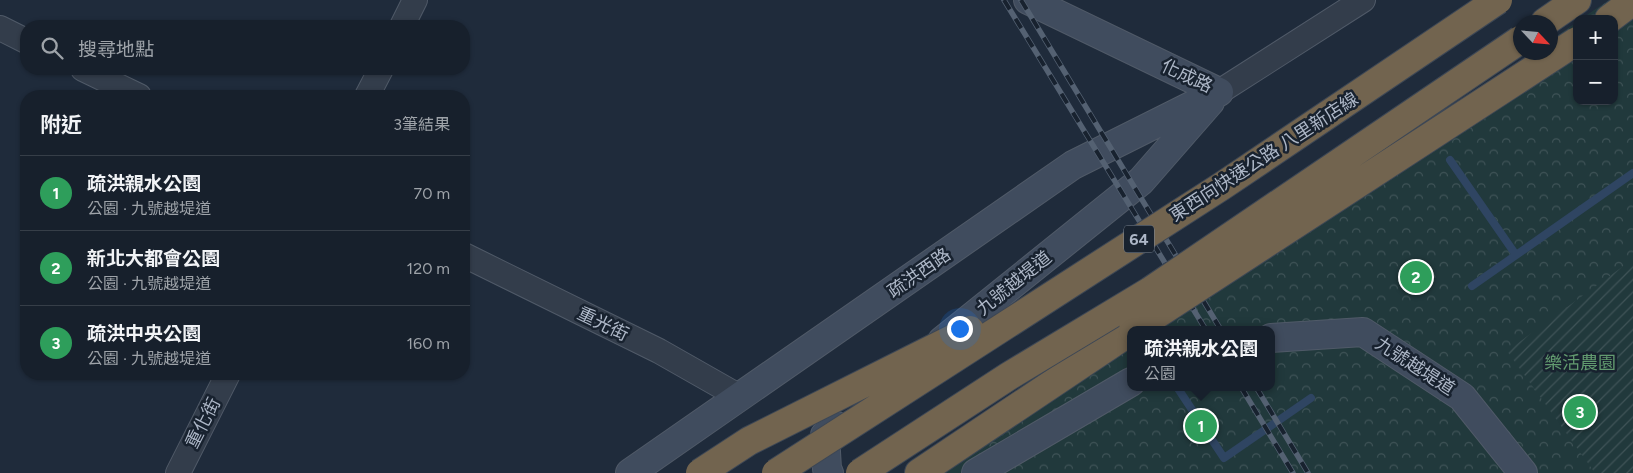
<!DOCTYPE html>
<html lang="zh-TW">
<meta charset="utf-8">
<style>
:root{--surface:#17202c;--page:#202834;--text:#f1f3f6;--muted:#9ea3a9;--line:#363e48;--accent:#0b8043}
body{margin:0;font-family:Figtree,"Noto Sans TC",sans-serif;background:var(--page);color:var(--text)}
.controls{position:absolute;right:15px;top:15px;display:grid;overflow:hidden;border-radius:10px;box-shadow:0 1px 4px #0004}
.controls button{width:45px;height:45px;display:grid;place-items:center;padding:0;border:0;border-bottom:1px solid var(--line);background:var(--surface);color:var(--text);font:25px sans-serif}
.compass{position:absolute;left:1513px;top:15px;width:45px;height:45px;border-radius:50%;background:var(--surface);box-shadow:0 1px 4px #0004;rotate:116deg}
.you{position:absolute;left:959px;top:328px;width:18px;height:18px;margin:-12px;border:4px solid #fff;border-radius:50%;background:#1a73e8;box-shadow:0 0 0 8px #1a73e833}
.badge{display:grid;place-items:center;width:32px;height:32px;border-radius:50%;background:var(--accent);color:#fff;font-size:16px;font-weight:700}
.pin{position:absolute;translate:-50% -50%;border:2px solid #fff;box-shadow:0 1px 5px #0006}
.popup{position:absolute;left:1127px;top:326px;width:148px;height:65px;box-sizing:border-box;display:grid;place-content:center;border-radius:10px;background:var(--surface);filter:drop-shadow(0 1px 4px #0005);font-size:16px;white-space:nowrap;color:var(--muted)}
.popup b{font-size:19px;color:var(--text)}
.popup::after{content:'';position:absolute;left:50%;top:100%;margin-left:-10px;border:10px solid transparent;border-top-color:var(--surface)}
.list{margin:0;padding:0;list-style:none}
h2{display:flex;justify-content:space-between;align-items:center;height:65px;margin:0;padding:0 20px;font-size:21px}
h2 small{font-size:16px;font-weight:400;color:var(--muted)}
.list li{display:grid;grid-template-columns:32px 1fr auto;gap:15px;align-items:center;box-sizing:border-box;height:75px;padding:0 20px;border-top:1px solid var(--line)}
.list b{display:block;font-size:19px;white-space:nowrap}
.list p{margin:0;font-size:16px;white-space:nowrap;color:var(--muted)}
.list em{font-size:16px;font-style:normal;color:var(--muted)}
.icon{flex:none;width:28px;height:28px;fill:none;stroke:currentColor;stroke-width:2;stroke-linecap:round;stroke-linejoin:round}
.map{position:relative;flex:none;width:1633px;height:473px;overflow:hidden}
.search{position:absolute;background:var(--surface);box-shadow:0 1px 4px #0004;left:20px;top:20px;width:450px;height:55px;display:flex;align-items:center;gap:12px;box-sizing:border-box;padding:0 18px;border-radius:20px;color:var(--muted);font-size:19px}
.panel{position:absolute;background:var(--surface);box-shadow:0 1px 4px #0004;left:20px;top:90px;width:450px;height:290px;border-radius:20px}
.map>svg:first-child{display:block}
.forest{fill:url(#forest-crowns);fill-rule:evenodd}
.garden{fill:url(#garden-furrows)}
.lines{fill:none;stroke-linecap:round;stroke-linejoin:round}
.stream{stroke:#2f4562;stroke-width:8}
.street-casing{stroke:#505a68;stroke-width:26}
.secondary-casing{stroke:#505a68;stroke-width:30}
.highway-casing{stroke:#3d4755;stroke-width:30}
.street{stroke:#333d4b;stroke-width:24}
.secondary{stroke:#404c5e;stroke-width:28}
.highway{stroke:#72644f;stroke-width:28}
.rail-casing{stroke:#546172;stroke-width:5.5}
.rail{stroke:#18222f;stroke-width:4;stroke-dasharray:11;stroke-linecap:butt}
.highway-bridge-casing{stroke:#3d4755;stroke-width:30;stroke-linecap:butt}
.highway-bridge{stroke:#72644f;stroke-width:28}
.labels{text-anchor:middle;stroke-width:5;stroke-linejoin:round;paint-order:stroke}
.shield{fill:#18222f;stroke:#808a99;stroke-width:1}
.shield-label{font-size:16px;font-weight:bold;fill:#adb7c7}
.street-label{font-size:18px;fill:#adb7c7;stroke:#18222f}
.park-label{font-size:18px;fill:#629a6f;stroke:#18222f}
</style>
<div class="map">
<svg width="1633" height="473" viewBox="0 0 1633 473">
<defs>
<pattern id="forest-crowns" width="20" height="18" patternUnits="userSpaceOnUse" patternTransform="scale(1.25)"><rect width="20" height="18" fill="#21393c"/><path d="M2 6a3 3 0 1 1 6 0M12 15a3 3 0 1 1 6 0" fill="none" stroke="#3f5357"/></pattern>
<pattern id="garden-furrows" width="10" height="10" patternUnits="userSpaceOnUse" patternTransform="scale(1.25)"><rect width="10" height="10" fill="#21393c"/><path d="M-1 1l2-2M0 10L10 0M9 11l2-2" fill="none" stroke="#3f5357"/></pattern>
</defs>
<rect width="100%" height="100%" fill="#1f2b3b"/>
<path class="forest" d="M1609 0H1633V473H910L1531 53 1550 52 1551 40 1577 22V101H1614V19H1581ZM1131 330H1271V387H1131Z"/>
<path class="garden" d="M1633 259V473H1595L1507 351Z"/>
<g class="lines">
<path class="stream" d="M1450 160 1516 255
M1472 286 1633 173
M1177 387 1224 458 1311 398"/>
<g class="street-casing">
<path id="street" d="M402 26 415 0
M0 28 26 41
M83 69 139 96
M1219 92 1363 0
M367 96 381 69
M464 255 659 351 740 397
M178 473 228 374"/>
</g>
<g class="secondary-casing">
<path id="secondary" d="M1028 0 1219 92
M1271 338 1363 332 1462 397 1523 473
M942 341 1141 181 1210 102
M630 473 1073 165 1219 92
M829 473 827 469 825 435 837 426
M976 473 1131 382"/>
</g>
<g class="highway-casing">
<path id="highway" d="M1609 19 1633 1
M1545 22 1577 0
M919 473 1131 331"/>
</g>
<use href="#street" class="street"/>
<use href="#secondary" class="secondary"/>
<use href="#highway" class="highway"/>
<g class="rail-casing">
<path id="rail" d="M1004 0 1206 330
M1021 0 1221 330
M1241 387 1293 473
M1256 387 1308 473"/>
</g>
<use href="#rail" class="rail"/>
<g class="highway-bridge-casing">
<path id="highway-bridge" d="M1133 330 1577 41
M700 473 749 441 970 330
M776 473 1222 186 1498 0
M860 473 1009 376 1150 291 1520 40"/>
</g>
<use href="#highway-bridge" class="highway-bridge"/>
</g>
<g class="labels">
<rect class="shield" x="1124" y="225.5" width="30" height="27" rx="4"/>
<g class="shield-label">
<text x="1139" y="245">64</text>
</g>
<g class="street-label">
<text transform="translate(1187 76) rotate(25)" y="6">化成路</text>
<text transform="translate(1264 157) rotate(-33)" y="6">東西向快速公路 八里新店線</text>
<text transform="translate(919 273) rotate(-35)" y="6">疏洪西路</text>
<text transform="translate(1014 283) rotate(-39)" y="6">九號越堤道</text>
<text transform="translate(603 324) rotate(26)" y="6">重光街</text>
<text transform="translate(1415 366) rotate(33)" y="6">九號越堤道</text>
<text transform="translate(203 423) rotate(-63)" y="6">重化街</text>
</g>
<g class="park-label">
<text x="1580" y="369">樂活農園</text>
</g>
</g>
</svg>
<div class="controls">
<button>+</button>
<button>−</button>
</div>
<svg class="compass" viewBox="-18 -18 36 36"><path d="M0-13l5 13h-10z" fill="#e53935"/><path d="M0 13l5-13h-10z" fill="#9ea3a9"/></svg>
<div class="you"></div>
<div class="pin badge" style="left:1201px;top:426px;background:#2e9e5b">1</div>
<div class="popup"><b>疏洪親水公園</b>公園</div>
<div class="pin badge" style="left:1416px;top:277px;background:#2e9e5b">2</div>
<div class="pin badge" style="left:1580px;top:412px;background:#2e9e5b">3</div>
<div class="search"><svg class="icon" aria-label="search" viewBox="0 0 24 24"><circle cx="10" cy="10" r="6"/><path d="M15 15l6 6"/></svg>搜尋地點</div>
<section class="panel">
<h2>附近<small>3筆結果</small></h2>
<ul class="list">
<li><span class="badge" style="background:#2e9e5b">1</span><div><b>疏洪親水公園</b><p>公園 · 九號越堤道</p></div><em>70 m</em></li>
<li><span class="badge" style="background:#2e9e5b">2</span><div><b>新北大都會公園</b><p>公園 · 九號越堤道</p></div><em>120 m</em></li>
<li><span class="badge" style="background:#2e9e5b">3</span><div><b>疏洪中央公園</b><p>公園 · 九號越堤道</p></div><em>160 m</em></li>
</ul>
</section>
</div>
